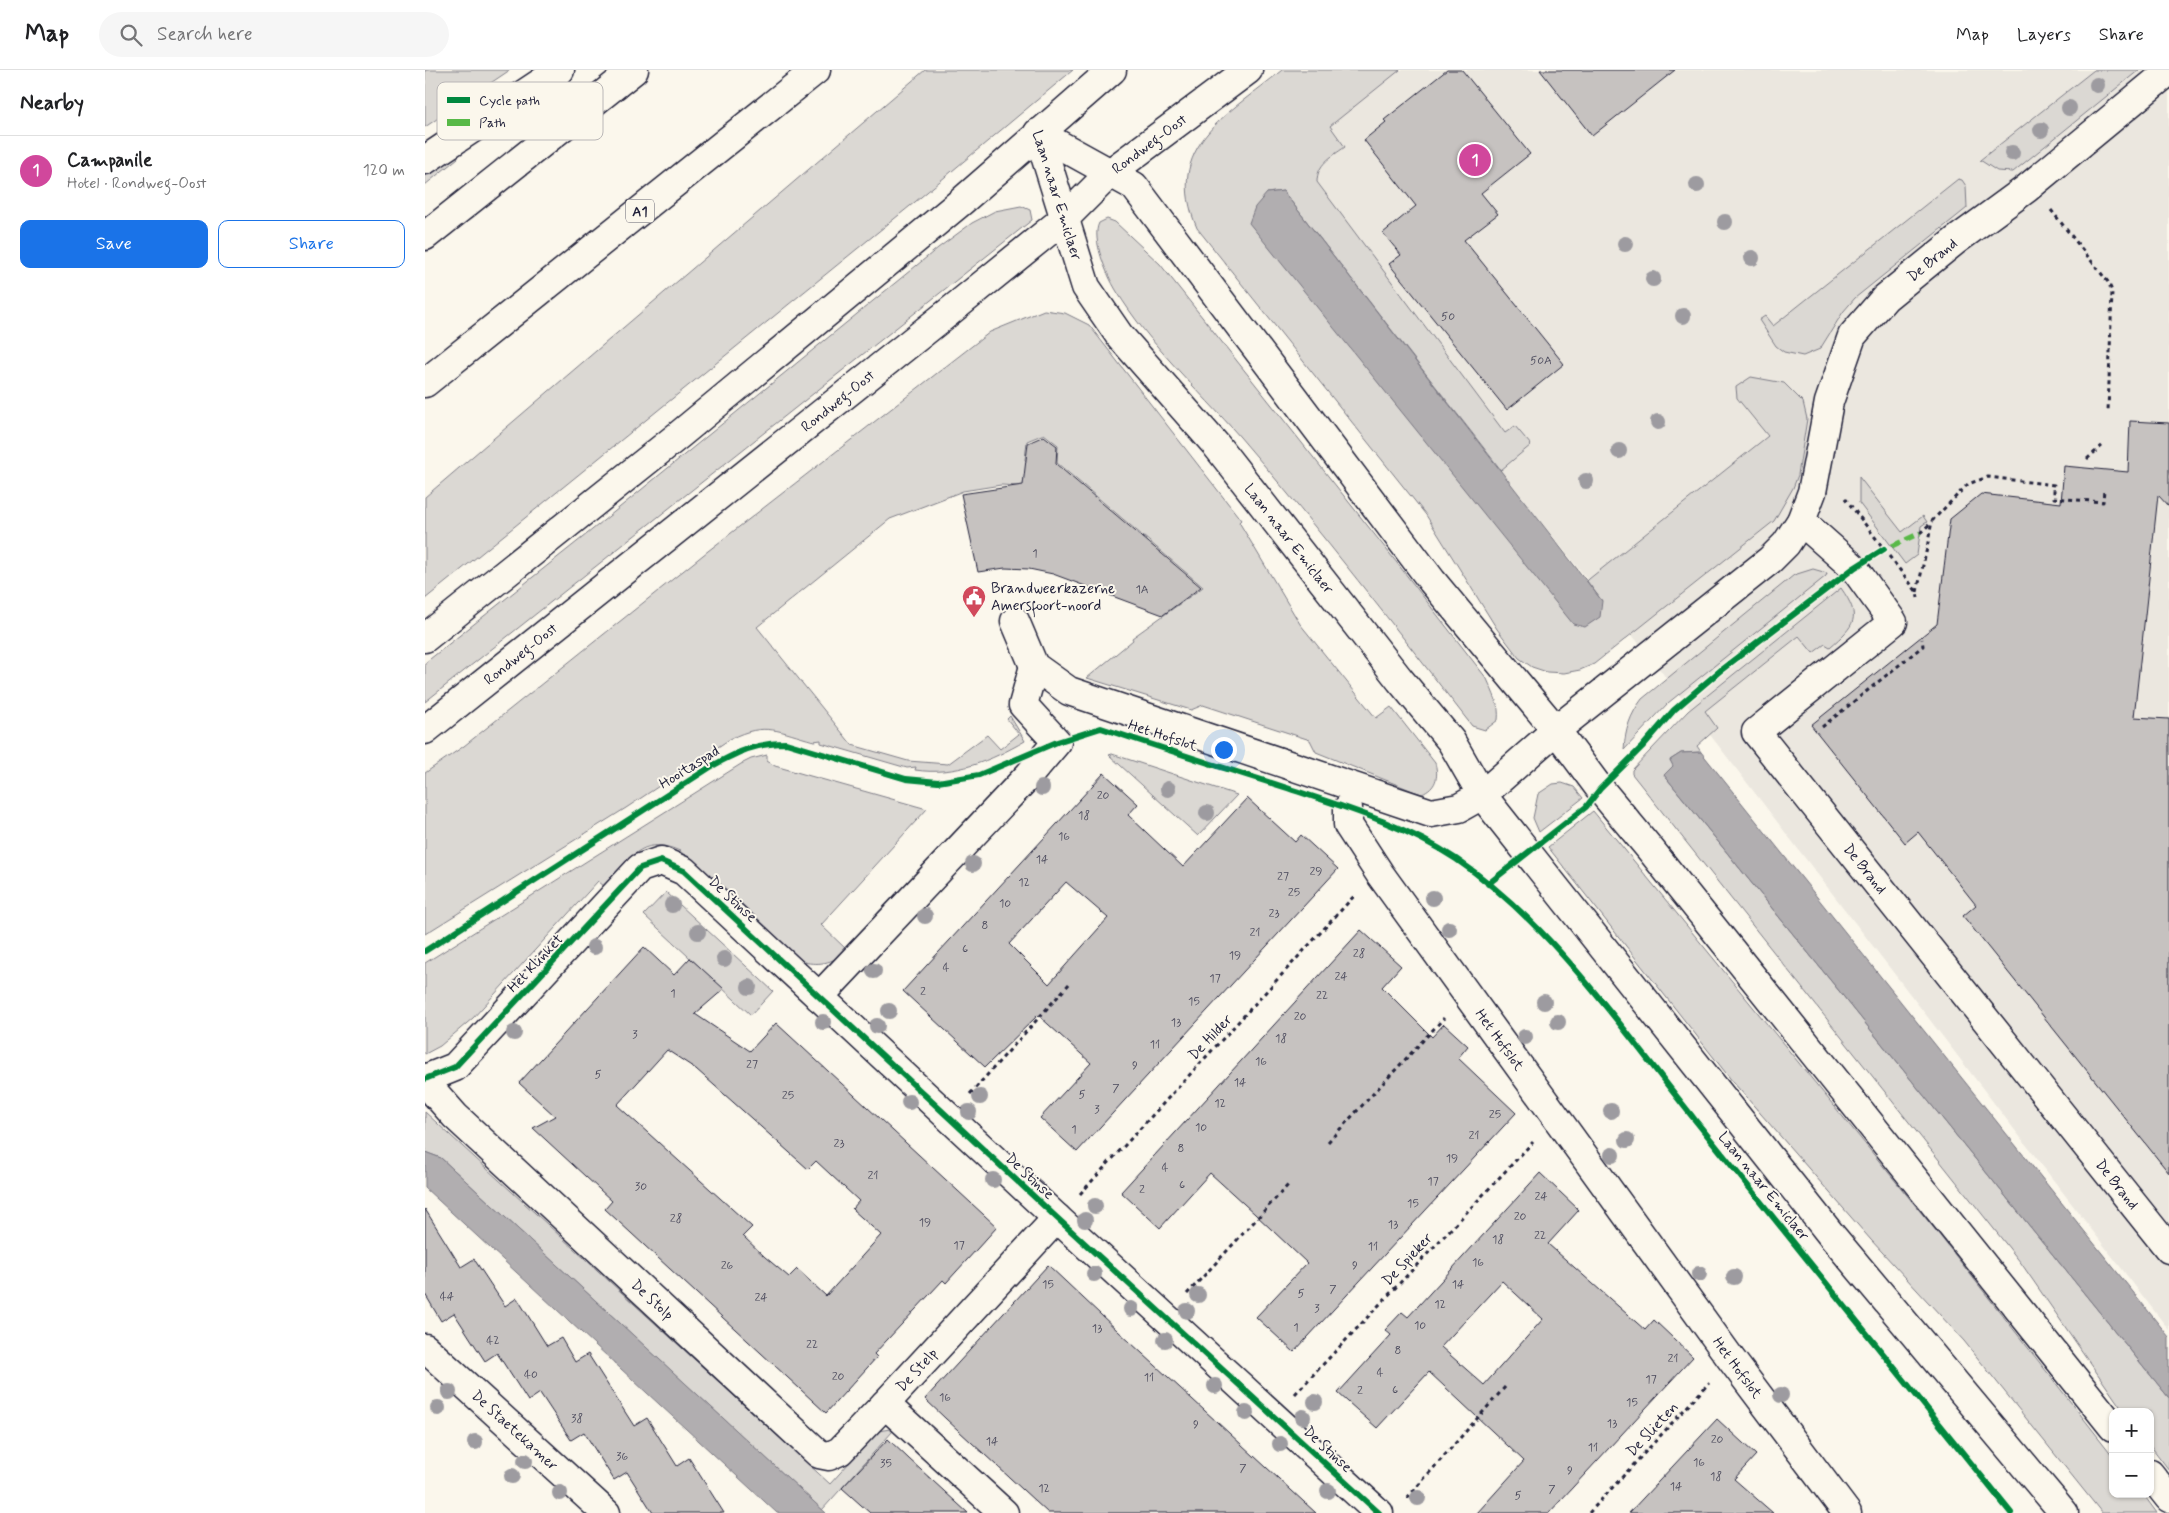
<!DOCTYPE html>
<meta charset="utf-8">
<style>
:root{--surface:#fff;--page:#f6f6f6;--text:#202124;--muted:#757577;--line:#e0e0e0;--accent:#1a73e8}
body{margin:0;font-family:Mynerve,sans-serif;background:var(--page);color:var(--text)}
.controls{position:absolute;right:15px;bottom:15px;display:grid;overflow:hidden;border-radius:10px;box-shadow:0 1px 4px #0004}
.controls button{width:45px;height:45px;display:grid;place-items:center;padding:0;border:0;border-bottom:1px solid var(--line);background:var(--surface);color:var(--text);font:25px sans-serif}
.you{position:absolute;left:798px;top:679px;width:18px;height:18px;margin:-12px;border:4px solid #fff;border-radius:50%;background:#1a73e8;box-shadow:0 0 0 8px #1a73e833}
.badge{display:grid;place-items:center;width:32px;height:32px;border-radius:50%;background:var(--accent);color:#fff;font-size:16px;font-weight:700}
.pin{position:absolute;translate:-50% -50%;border:2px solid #fff;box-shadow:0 1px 5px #0006}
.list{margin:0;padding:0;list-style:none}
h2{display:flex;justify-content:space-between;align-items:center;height:65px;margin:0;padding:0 20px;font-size:21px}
h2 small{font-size:16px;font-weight:400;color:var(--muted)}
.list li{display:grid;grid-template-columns:32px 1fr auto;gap:15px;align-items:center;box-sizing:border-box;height:70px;padding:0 20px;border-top:1px solid var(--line)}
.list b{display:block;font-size:19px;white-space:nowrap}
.list p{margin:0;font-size:16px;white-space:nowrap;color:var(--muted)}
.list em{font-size:16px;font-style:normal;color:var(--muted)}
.actions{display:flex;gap:10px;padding:15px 20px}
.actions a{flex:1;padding:11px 0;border:1px solid var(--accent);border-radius:10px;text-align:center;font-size:18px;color:var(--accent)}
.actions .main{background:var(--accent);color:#fff}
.icon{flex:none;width:28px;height:28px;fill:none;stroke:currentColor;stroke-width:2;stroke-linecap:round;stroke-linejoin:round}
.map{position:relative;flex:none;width:1744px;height:1443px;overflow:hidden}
header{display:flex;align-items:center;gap:30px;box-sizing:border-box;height:70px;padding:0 25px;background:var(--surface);border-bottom:1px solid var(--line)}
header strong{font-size:24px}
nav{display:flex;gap:28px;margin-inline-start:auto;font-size:18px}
.search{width:350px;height:45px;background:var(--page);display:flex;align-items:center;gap:12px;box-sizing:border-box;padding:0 18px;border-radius:28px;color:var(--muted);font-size:19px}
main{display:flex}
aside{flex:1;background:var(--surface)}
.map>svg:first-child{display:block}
.built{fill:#ebe7df}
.green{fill:#dbd8d3;stroke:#7e7d87}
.water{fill:#b1aeb0;stroke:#787681}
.building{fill:#c6c2c0;stroke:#22223b;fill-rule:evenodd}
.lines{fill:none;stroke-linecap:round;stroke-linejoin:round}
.minor-casing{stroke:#22223b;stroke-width:31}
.major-casing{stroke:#22223b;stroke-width:31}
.highway-casing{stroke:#22223b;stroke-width:31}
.path{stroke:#22223b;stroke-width:3;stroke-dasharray:4 4;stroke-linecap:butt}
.minor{stroke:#fbf7ec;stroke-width:28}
.major{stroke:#fbf7ec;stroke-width:28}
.highway{stroke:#fbf7ec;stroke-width:28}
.quiet{stroke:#58b947;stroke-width:5;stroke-dasharray:10 5;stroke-linecap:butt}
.cycleway-casing{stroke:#fbf7ec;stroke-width:9}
.cycleway{stroke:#00873e;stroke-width:6}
.tree{fill:#9d9ba0}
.labels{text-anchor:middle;stroke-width:4;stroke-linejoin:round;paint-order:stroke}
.number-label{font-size:12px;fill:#4b4a5c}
.shield{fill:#fbf7ec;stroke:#636270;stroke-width:1}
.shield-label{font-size:14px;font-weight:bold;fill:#22223b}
.street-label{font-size:15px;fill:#22223b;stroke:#fbf7ec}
.poi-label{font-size:15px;fill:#22223b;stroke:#fbf7ec;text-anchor:start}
.key{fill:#fbf7ec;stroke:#bab7b7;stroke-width:1}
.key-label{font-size:14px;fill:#22223b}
</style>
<header>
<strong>Map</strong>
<div class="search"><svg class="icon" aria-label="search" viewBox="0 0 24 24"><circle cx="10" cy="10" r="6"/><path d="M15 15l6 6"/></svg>Search here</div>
<nav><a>Map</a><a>Layers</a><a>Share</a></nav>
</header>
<main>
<aside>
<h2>Nearby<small></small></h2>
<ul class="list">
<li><span class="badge" style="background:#d1479c">1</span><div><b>Campanile</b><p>Hotel · Rondweg-Oost</p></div><em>120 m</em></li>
</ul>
<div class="actions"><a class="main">Save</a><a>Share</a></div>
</aside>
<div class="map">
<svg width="1744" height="1443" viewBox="0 0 1744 1443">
<rect width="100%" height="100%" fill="#fbf7ec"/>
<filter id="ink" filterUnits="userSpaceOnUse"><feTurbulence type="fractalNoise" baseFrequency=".02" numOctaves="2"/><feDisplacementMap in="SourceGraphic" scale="10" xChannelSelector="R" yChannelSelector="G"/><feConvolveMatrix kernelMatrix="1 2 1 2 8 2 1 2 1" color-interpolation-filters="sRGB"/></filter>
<g filter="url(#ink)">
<path class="built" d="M867 0H1744V1260L1232 596 802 61Z"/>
<path class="green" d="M0 0H85L0 57Z
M500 0H648L490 132 0 529V427Z
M857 0H975L905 56 920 77C906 87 892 94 892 112L1080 363 1090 356 1106 375 1076 400 858 121 842 123 1177 531 1162 511 1164 509 1343 366 1312 328 1311 317 1326 307 1359 313 1378 332 1382 349 1373 405 1368 418 1349 451 1169 594 1155 600 1139 603 1122 602 1107 597 1094 588 1072 559 1001 445 772 158C737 76 803 45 857 0Z
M1669 0H1714L1588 102 1572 101 1555 90Z
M30 85 33 88 0 115V105Z
M1533 109 1537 110 1541 116 1542 138 1430 228 1418 242 1395 279 1378 286 1359 282 1351 276 1334 250 1340 246 1348 256Z
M596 136 605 140 607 150 0 632V593L162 464 513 178 547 153 570 141Z
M682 149 690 152 735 194 965 484 1062 609C1068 623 1075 635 1073 650L1060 660 1047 656C971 559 896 461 815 367 773 319 724 275 691 220 682 205 666 169 674 153Z
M619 240 640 243 664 255 816 450 814 452 875 554 951 648 966 637 1010 693C1014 707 1011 718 997 724L988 721 891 682 885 670 778 635 766 640 662 608 708 570 707 568 778 517 632 393 633 375 619 364 602 371 600 390 614 400 613 417 576 415 538 421 465 449 332 557 427 675 483 691 523 694 562 665 575 679 594 664 582 649 585 646 600 671C565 691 531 706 490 700L491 697 482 698 396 673V670L389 671C354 662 341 651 305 669L201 738 0 864V703L39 676 283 481 565 262Z
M1434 407 1477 462 1498 446 1502 452 1496 456 1492 485 1480 494 1434 433Z
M1388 499 1402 503 1401 506 1243 633 1199 680C1200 660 1205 645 1217 629L1369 505Z
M1416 518C1437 548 1430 555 1405 577L1400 574 1388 583 1374 566 1280 641 1292 658 1272 676 1276 682 1256 683 1245 690 1249 696 1239 705 1744 1328V1400L1725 1375V1342H1699L1596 1193 1207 704V700L1263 641Z
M687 684 812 725 773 766 684 685Z
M342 685V691L350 696 502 739 396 855 422 880C408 894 393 896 374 891L255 781C215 764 204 790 180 817L173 811 48 948 15 976 0 984V893L316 694 326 689Z
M1137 713 1149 717 1158 728 1114 762 1108 748 1113 724 1128 714Z
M1168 741 1512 1162 1688 1386V1424H1718L1732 1443H1677L1539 1271 1446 1170 1308 1012 1123 777Z
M241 822 348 921 326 945 219 845Z
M0 1042 405 1414 453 1361 465 1359 468 1361 397 1440 16 1088 0 1082Z"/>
<path class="water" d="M858 121 1177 531 1175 547 1160 557 1148 554 824 153 830 137 842 123Z
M1276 682 1744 1267V1328L1239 705 1248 696 1245 690 1256 683Z
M0 1082 16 1088 401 1443H352L0 1118Z"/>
<path class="building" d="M1022 0H1037L1105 84 1056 123 1073 144 1039 170 1139 294 1082 340 964 194 976 185 958 163 991 136 939 70 961 52 959 50Z
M1115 0H1250L1167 66Z
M1705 351 1744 353V437L1733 425 1709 647 1744 649V1103L1538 846 1551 835 1493 762 1480 773 1386 655 1512 554 1525 449 1556 424 1636 433 1639 396 1703 402Z
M619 366 632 376 631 394 776 517 738 545 628 504 604 499 580 498 553 502 536 424 598 415 603 373Z
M679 703 713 734 703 745 758 797 822 728 870 772 876 765 913 799 652 1082 615 1048 666 993 613 945 560 997 478 921ZM641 812 683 848 624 914 584 874Z
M936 860 976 896 957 917 1007 967 1019 954 1043 976 1033 988 1091 1043 869 1282 831 1247 882 1193 830 1144 785 1103 735 1158 696 1122Z
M219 877 249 905 265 888 299 919 270 944 325 981 351 953 572 1157 521 1213 518 1210 449 1284 452 1287 401 1343 180 1139 187 1131 108 1058 130 1046 94 1013ZM242 980 271 999 383 1099 391 1091 434 1131 427 1139 456 1165 401 1226 372 1199 364 1207 340 1187 318 1166 327 1157 192 1035Z
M1115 1103 1154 1140 1123 1174 1220 1260 1229 1250 1268 1287 1124 1443H1052L1099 1391 1004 1302 952 1358 913 1323 966 1265 960 1260 977 1242 983 1247ZM1077 1211 1118 1249 1059 1315 1016 1277Z
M0 1139 36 1197 49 1189 80 1236 92 1228 122 1276 136 1268 150 1292 163 1284 209 1356 222 1348 252 1396 264 1388 299 1443H228L202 1402 189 1410 159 1362 146 1370 115 1323 103 1331 72 1283 60 1291 29 1243 16 1251 0 1224Z
M623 1195 693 1261 891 1443H623L521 1349 500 1329Z
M1292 1349 1331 1385 1309 1409 1348 1443H1204Z
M463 1369 484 1389 543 1443H445L417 1418Z"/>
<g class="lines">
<g class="minor-casing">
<g id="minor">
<path id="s1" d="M1376 451 1429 498 1468 552 1331 662 1744 1179"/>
<path id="s2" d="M590 551 609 596 644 621 1006 743 1034 738 1057 725 1131 660 1345 490 1361 474 1376 451 1387 422 1404 332 1427 266 1460 228 1530 171 1601 119 1744 1"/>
<path id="s3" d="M923 738V755L955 804 1306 1289 1422 1443"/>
<path d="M394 927 604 705 632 672 598 635 609 596"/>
<path d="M0 1009 30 997 215 798 236 791 259 801 632 1148 954 1443"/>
<path id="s4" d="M0 1012 30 1046 394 1384 404 1386 415 1381 460 1334"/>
<path id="s5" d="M0 1278 181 1443"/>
<path id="s6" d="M579 1443 460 1334 632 1148"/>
</g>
</g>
<g class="major-casing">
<g id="major">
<path id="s7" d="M613 63 661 217 694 265 791 375 975 610 1026 671 1057 725 1407 1166 1639 1443"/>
<path d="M613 63 709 116 1007 511 1131 660 1175 719 1225 779 1688 1357"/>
<path d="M0 568 254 365 537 131 687 0"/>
<path id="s8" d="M0 660 524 242 640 148 685 103 823 0"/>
<path d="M1725 1404 1744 1428"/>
</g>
</g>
<g class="highway-casing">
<path id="highway" d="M0 90 135 0
M0 166 209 0
M0 313 391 0"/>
</g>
<path class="path" d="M1626 140 1683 212 1687 221 1683 342
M1662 389 1679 374
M1420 428 1456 475
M1495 463 1507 452
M1459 479 1467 476
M1501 483 1507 451 1543 414 1563 407 1629 415V428L1678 432 1679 419
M1464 486 1492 522 1493 528
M1492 522 1501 482
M1397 657 1498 576 1497 569
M545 1024 645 913
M903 1072 1019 948
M655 1124 930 825
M762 1224 864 1114
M870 1324 1108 1072
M982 1428 1081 1316
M1164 1443 1284 1313"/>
<use href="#minor" class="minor"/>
<use href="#major" class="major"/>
<use href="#highway" class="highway"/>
<path class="quiet" d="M1467 476 1495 463"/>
<g class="cycleway-casing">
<path id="cycleway" d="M1063 814 1161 737 1175 719 1217 677 1249 640 1296 600 1429 498 1459 479
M0 881 287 696C313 682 330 673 361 673L481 709 513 712 554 705 632 672 676 658C737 678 798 698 859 717 919 737 978 754 1031 789 1126 853 1199 961 1270 1050 1375 1181 1480 1312 1586 1443
M0 1009 30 997 215 798 236 791 259 801 632 1148 954 1443"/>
</g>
<use href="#cycleway" class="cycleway"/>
</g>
<g class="tree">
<circle cx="1672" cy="15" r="8"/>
<circle cx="1644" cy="38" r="8"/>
<circle cx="1616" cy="60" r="8"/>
<circle cx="1587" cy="83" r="8"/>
<circle cx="1272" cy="115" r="8"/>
<circle cx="1300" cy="152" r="8"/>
<circle cx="1200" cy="174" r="8"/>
<circle cx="1327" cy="188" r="8"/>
<circle cx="1228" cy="209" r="8"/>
<circle cx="1258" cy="246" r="8"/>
<circle cx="1233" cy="352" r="8"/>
<circle cx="1194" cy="381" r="8"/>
<circle cx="1161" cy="411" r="8"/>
<circle cx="617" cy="718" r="8"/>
<circle cx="743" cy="719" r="8"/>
<circle cx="782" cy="743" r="8"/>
<circle cx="548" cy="794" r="8"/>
<circle cx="1008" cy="828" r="8"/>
<circle cx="247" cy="835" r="8"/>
<circle cx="500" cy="846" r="8"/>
<circle cx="1024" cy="859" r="8"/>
<circle cx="273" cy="862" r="8"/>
<circle cx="169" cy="877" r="8"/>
<circle cx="299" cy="889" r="8"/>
<circle cx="449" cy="901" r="8"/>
<circle cx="324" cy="917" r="8"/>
<circle cx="1119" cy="932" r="8"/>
<circle cx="464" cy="941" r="8"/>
<circle cx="398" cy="952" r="8"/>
<circle cx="1133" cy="952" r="8"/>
<circle cx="452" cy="956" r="8"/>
<circle cx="89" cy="963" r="8"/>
<circle cx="1100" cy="967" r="8"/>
<circle cx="555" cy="1027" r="8"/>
<circle cx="484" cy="1032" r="8"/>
<circle cx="1186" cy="1041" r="8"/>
<circle cx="544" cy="1042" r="8"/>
<circle cx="1202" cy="1070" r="8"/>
<circle cx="1187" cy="1085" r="8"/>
<circle cx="568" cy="1110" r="8"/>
<circle cx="670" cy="1136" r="8"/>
<circle cx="660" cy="1150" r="8"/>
<circle cx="669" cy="1204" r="8"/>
<circle cx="1274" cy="1204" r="8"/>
<circle cx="1309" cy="1207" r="8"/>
<circle cx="773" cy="1225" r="8"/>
<circle cx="706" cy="1239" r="8"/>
<circle cx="762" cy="1241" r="8"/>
<circle cx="740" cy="1270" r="8"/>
<circle cx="790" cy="1316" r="8"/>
<circle cx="24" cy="1322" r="8"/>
<circle cx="1356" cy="1325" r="8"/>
<circle cx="890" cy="1332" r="8"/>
<circle cx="13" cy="1338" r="8"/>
<circle cx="821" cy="1343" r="8"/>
<circle cx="878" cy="1347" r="8"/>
<circle cx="50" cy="1372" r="8"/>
<circle cx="855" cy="1374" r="8"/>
<circle cx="100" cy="1391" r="8"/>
<circle cx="87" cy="1406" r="8"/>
<circle cx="903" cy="1421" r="8"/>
<circle cx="135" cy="1423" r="8"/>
<circle cx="993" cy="1428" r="8"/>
</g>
</g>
<defs>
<g id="civic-pin" transform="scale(1.25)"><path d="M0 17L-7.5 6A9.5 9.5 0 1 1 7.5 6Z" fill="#d1495b" stroke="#fbf7ec"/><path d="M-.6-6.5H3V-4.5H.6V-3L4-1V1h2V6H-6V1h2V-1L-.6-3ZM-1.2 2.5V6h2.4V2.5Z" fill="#fff"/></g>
</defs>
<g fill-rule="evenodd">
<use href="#civic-pin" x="549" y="527"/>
</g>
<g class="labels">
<g class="number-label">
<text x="1023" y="250">50</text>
<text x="1116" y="294">50A</text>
<text x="610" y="487">1</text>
<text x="717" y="523">1A</text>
<text x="678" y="729">20</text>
<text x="659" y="749">18</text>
<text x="639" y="770">16</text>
<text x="617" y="793">14</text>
<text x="891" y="805">29</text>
<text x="858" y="810">27</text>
<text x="599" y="816">12</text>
<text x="869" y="826">25</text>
<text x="580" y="837">10</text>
<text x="849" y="847">23</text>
<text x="560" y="859">8</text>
<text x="830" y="866">21</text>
<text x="540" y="882">6</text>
<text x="934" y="887">28</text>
<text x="810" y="889">19</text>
<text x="521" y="901">4</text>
<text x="916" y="910">24</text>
<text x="790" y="912">17</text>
<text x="498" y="925">2</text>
<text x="248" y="927">1</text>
<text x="897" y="929">22</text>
<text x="769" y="935">15</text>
<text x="875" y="950">20</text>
<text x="751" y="956">13</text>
<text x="210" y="968">3</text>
<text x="856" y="972">18</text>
<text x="730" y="978">11</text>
<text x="836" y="995">16</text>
<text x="327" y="998">27</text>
<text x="710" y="999">9</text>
<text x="173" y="1008">5</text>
<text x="815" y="1016">14</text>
<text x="691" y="1022">7</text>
<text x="657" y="1028">5</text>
<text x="363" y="1029">25</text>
<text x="795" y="1037">12</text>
<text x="672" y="1043">3</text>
<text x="1070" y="1048">25</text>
<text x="776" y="1061">10</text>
<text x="649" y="1063">1</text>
<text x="1049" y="1069">21</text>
<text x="414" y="1077">23</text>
<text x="756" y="1082">8</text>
<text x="1027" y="1092">19</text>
<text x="740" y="1101">4</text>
<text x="448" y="1109">21</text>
<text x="1008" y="1115">17</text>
<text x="757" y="1118">6</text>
<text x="216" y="1120">30</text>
<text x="717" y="1123">2</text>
<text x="1116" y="1130">24</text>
<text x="988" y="1137">15</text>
<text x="1095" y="1150">20</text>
<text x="251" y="1152">28</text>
<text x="500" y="1156">19</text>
<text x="968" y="1158">13</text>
<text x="1115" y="1169">22</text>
<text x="1073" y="1173">18</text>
<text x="534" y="1179">17</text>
<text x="948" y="1180">11</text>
<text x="1053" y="1196">16</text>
<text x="302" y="1199">26</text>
<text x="930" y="1199">9</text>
<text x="623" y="1218">15</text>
<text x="1033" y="1218">14</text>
<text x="908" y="1223">7</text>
<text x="876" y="1227">5</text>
<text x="22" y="1230">44</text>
<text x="336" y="1231">24</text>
<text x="1015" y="1238">12</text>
<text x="892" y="1242">3</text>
<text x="995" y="1259">10</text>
<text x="871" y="1261">1</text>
<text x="672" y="1262">13</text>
<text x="68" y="1274">42</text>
<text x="387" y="1278">22</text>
<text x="973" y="1284">8</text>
<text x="1248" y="1292">21</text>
<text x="955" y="1306">4</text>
<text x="106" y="1308">40</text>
<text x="413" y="1310">20</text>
<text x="724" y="1311">11</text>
<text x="1226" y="1313">17</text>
<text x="970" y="1323">6</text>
<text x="935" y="1324">2</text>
<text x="520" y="1331">16</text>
<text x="1207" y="1336">15</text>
<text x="152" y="1352">38</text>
<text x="1187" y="1357">13</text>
<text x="771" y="1358">9</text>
<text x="1292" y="1373">20</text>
<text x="567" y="1375">14</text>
<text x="1168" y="1381">11</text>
<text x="197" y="1390">36</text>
<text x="1274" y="1396">16</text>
<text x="461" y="1397">35</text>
<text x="818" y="1402">7</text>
<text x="1145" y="1404">9</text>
<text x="1291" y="1410">18</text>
<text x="1251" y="1420">14</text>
<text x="619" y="1422">12</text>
<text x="1127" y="1423">7</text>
<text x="1093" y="1429">5</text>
</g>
<rect class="shield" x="201" y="129.5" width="28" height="23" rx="4"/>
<g class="shield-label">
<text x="215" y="146">A1</text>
</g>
<g class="street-label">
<text dy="5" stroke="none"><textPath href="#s8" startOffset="932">Rondweg-Oost</textPath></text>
<text dy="5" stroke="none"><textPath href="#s7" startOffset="65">Laan naar Emiclaer</textPath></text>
<text dy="5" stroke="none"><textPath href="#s2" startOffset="1254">De Brand</textPath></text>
<text dy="5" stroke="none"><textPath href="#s8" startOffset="528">Rondweg-Oost</textPath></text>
<text dy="5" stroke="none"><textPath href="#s7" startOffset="485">Laan naar Emiclaer</textPath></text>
<text dy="5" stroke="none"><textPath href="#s8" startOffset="122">Rondweg-Oost</textPath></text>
<text transform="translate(738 665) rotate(18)" y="5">Het Hofslot</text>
<text transform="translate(264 697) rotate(-32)" y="5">Hooitaspad</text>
<text dy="5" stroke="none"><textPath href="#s1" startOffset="488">De Brand</textPath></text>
<text transform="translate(308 829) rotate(43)" y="5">De Stinse</text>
<text transform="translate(110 893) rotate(-47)" y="5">Het Klinket</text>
<text transform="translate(785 967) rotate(-47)" y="5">De Hilder</text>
<text dy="5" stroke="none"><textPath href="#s3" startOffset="280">Het Hofslot</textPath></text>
<text transform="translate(605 1106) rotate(43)" y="5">De Stinse</text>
<text dy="5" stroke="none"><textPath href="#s1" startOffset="892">De Brand</textPath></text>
<text transform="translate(1339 1116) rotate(51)" y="5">Laan naar Emiclaer</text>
<text transform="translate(982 1189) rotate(-47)" y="5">De Spieker</text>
<text dy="5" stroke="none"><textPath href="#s4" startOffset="315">De Stolp</textPath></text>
<text dy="5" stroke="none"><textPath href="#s3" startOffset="685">Het Hofslot</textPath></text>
<text dy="5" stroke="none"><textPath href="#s6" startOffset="208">De Stelp</textPath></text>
<text transform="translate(1227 1359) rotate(-47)" y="5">De Slieten</text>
<text dy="5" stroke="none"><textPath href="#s5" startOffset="122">De Staetekamer</textPath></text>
<text transform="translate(903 1379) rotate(43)" y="5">De Stinse</text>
</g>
<g class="poi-label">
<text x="566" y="523">Brandweerkazerne<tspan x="566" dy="17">Amersfoort-noord</tspan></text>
</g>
</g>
<rect x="12" y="12" width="166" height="58" rx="8" class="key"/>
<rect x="22" y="27" width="23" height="6" fill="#00873e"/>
<rect x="22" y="49" width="23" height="7" fill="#58b947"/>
<g class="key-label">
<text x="54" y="35">Cycle path</text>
<text x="54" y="57">Path</text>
</g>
</svg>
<div class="controls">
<button>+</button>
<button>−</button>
</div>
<div class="you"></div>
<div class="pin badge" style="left:1050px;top:90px;background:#d1479c">1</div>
</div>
</main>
